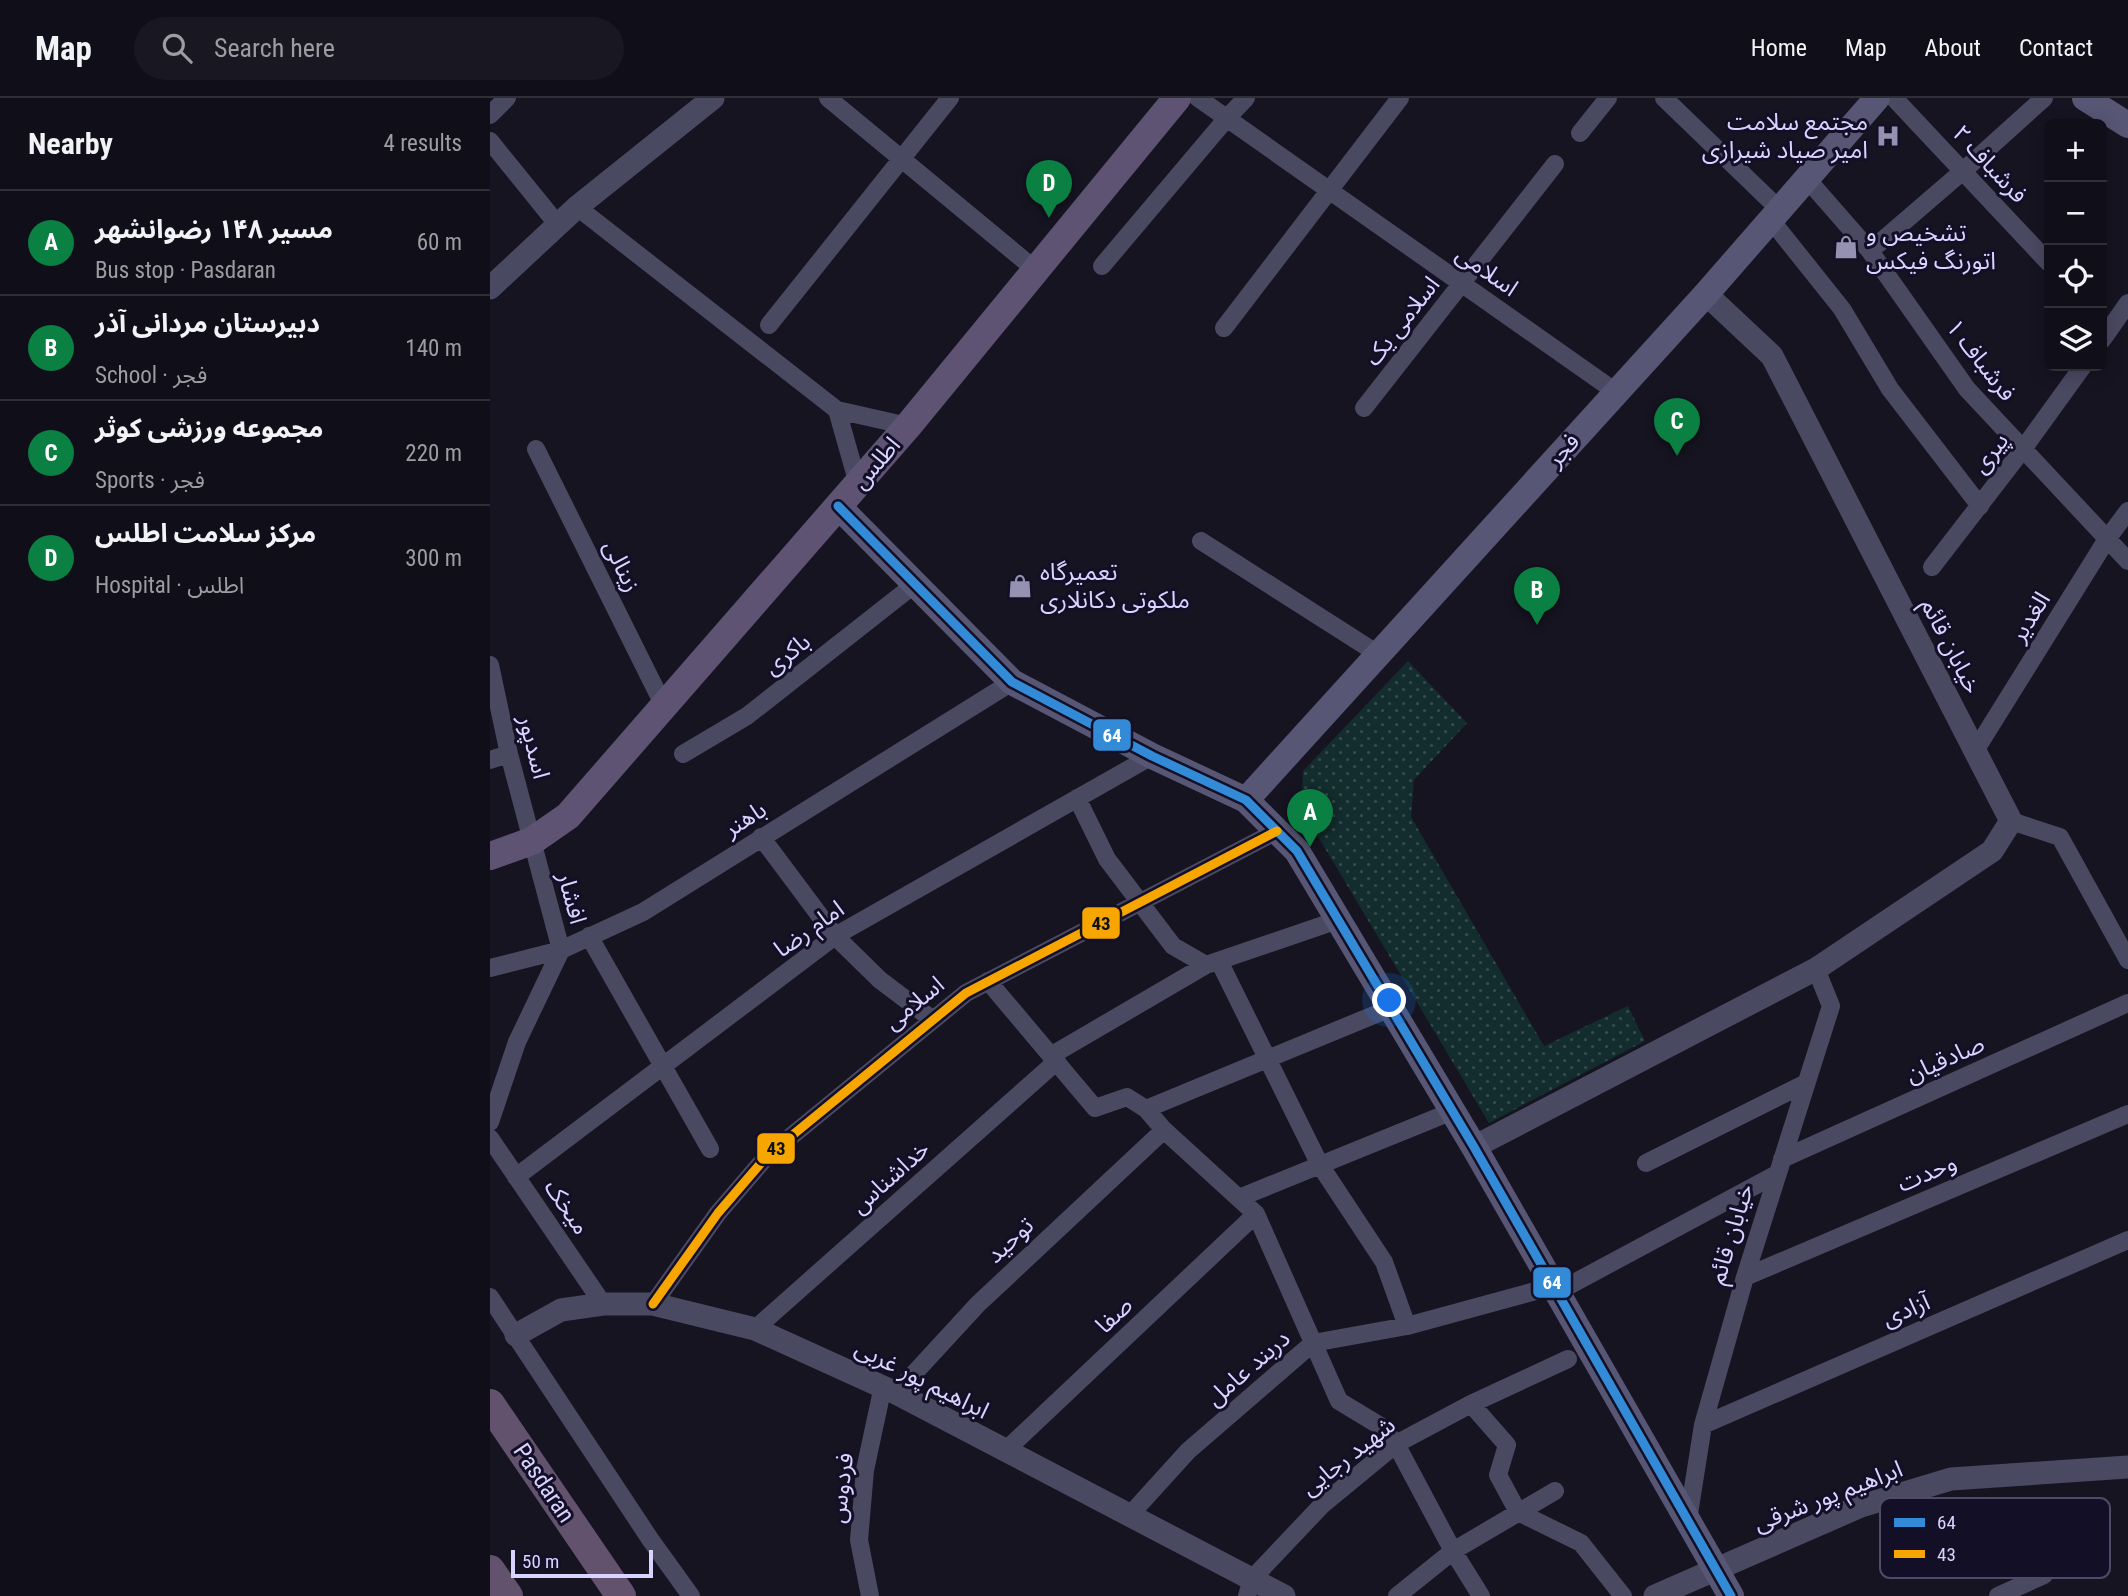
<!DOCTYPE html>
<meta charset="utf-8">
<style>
:root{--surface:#100f19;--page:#191822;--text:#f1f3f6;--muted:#9c9ca2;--line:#302f38;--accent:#0b8043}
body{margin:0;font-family:"Roboto Condensed","Noto Sans Arabic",sans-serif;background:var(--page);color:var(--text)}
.controls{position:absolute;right:21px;top:21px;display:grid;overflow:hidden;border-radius:10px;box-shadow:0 4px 18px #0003}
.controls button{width:63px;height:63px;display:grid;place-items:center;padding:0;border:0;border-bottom:2px solid var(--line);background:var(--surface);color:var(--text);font:35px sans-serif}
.scale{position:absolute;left:21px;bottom:18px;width:142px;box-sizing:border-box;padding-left:7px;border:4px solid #d9d4ff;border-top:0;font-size:19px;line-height:24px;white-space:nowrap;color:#d9d4ff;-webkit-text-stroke:5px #130f26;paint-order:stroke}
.you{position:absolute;left:900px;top:903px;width:24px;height:24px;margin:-18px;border:5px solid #fff;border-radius:50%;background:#1a73e8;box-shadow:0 0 0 10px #1a73e833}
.badge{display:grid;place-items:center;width:46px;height:46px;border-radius:50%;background:var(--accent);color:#fff;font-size:23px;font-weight:700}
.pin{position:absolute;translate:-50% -58px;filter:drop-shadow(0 2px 4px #0008)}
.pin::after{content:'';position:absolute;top:37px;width:24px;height:21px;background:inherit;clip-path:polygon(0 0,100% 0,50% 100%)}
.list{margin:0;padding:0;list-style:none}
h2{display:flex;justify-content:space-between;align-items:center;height:91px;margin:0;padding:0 28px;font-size:30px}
h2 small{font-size:23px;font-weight:400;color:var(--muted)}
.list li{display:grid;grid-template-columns:46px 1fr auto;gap:21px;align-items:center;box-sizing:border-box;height:105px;padding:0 28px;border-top:2px solid var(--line)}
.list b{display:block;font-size:26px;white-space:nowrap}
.list p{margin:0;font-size:23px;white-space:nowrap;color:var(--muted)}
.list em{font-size:23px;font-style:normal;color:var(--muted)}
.icon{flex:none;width:38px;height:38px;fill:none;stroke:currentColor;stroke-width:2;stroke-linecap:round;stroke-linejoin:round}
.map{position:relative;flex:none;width:1638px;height:1498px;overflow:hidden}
header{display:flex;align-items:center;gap:42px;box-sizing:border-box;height:98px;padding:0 35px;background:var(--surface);border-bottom:2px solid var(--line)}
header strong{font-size:33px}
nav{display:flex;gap:38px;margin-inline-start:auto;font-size:24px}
.search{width:490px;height:63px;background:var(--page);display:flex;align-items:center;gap:18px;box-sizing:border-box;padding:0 24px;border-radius:38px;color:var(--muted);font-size:26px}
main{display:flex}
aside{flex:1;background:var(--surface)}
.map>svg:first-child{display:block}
.park{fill:url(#park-dots)}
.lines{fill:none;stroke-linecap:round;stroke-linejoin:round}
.minor{stroke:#4a4962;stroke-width:18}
.tertiary{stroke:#4a4962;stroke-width:23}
.secondary{stroke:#575674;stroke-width:26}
.primary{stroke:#5e5373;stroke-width:28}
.trunk{stroke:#62526e;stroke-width:30}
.bus-1-casing{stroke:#130f26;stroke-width:14}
.bus-2-casing{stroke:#130f26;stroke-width:14}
.bus-1{stroke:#338bd7;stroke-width:9}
.bus-2{stroke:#f7a600;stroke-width:9}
.labels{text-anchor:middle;stroke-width:6;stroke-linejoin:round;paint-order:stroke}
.poi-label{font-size:24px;fill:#d9d4ff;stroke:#130f26;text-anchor:start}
.street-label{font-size:24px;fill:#d9d4ff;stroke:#130f26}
.key{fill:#130f26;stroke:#4e4a67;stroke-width:2}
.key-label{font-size:19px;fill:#d9d4ff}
.line-badge{stroke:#130f26;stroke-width:2.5}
.badge-label{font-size:19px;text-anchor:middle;font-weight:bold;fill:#fff}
.pale-badge-label{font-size:19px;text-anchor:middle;font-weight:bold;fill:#111}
</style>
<header>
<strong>Map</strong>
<div class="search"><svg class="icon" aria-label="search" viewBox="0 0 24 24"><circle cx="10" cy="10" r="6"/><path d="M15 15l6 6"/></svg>Search here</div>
<nav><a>Home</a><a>Map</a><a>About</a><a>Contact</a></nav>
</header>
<main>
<aside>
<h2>Nearby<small>4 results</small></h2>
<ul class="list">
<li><span class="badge">A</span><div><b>مسیر ۱۴۸ رضوانشهر</b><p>Bus stop · Pasdaran</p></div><em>60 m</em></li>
<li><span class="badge">B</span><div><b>دبیرستان مردانی آذر</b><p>School · فجر</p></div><em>140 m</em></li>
<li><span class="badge">C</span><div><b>مجموعه ورزشی کوثر</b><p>Sports · فجر</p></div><em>220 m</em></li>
<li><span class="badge">D</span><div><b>مرکز سلامت اطلس</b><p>Hospital · اطلس</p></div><em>300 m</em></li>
</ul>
</aside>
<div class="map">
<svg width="1638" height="1498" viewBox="0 0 1638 1498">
<defs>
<pattern id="park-dots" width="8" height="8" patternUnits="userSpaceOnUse" patternTransform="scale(1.75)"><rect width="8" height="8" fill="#132c2d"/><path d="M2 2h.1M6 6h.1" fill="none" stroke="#354a4c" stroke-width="1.8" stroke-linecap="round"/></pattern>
</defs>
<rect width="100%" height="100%" fill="#161421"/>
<path class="park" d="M918 563 977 625 924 682 921 719 1054 948 1138 908 1155 943 999 1025 811 710 813 673Z"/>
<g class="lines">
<path class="minor" d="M338 0 547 173
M708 0 1126 294
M1174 0 1290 112
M1404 0 1559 165
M0 17 17 0
M1090 35 1118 0
M0 43 68 127
M1317 81 1380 153 1477 291 1638 463
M87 109 347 312
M1281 122 1352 211 1400 291 1490 408
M1380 153 1473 73 1554 0
M612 168 737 20 756 0
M279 227 460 0
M734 230 910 0
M1612 242 1638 205
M874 310 1065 66
M46 351 174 608
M368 386 347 312 418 328
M711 443 888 556
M1442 469 1533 351 1593 268
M0 567 19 656 71 852 27 944 0 1024
M1485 653 1617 441 1638 413
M193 656 257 618 425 486
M0 662 19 656
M587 700 617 761 683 848 716 867
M1521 723 1570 739 1638 862
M271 739 345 838 390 882 443 922
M99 838 220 1051
M729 863 830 1067 894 1164 917 1228
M0 870 71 852 153 814 522 584
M498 883 605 1010 637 999 656 1011 674 1032 766 1116 849 1303 892 1329 906 1346 963 1453 991 1498
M562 957 716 867 848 822
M656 1011 901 910
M0 1040 113 1206
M1292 1061 1638 905
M1156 1065 1316 985
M26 1079 345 838 662 658
M749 1100 963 1013
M1255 1179 1638 1016
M1067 1194 1287 1076
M0 1199 160 1441 201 1498
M163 1206 228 1115 277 1058 476 895 787 733
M265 1231 567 963
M406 1295 488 1206 674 1032
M981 1306 1017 1347 1008 1377 1028 1414 1091 1445 1133 1498
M1213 1327 1638 1142
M515 1353 766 1116
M639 1418 698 1353 823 1245 917 1228 1064 1188
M1198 1422 1213 1327 1255 1179 1341 908 1326 871
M380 1498 369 1442 375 1372 393 1288
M757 1498 762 1481 832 1407 906 1346 981 1306 1078 1261
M907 1498 963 1453 1065 1393
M1508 1498 1554 1477"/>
<path class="tertiary" d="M0 190 87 109 223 0
M984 1049 1326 871 1502 753 1521 723 1282 258 1216 196
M26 1237 71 1212 113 1206H163L265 1231 406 1295 794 1498
M1165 1498 1371 1408 1461 1381 1638 1369"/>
<path class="secondary" d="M1595 0 1638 27
M348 408 522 584 662 658 756 702 807 753 984 1049 1241 1498
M756 702 1216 196 1387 0"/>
<path class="primary" d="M0 758 42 743 78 718 418 328 687 0"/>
<path class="trunk" d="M0 1306 131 1498
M0 1472 18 1498"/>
<g class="bus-1-casing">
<path id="bus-1" d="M348 408 522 584 662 658 756 702 807 753 984 1049 1241 1498"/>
</g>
<g class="bus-2-casing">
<path id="bus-2" d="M163 1206 228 1115 277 1058 476 895 787 733"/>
</g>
<use href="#bus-1" class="bus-1"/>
<use href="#bus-2" class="bus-2"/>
</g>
<defs>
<g id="hospital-bare" transform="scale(1.89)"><path d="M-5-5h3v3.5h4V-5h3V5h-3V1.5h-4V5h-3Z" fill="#9591b1" stroke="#130f26" stroke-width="2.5" paint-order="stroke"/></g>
<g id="shop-bare" transform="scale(1.89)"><path d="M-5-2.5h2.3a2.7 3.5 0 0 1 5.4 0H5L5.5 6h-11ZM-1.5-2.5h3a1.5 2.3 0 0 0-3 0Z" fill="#9591b1" stroke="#130f26" stroke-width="2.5" paint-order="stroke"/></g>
</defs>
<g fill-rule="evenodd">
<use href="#hospital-bare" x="1398" y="38"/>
<use href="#shop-bare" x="1356" y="149"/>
<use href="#shop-bare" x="530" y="488"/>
</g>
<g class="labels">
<g class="poi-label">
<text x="1378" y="32" text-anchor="end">مجتمع سلامت<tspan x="1378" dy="28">امیر صیاد شیرازی</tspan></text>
<text x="1376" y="143">تشخیص و<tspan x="1376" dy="28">اتورنگ فیکس</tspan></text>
<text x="550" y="482">تعمیرگاه<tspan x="550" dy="28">ملکوتی دکانلاری</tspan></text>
</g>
<g class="street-label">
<text transform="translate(1500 66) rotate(47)" y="8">فرشباف ۲</text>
<text transform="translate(997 173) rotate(35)" y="8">اسلامی</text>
<text transform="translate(912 223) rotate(-52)" y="8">اسلامی یک</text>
<text transform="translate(1491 262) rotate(52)" y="8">فرشباف ۱</text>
<text transform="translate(1073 352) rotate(-48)" y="8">فجر</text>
<text transform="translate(1500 355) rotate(-53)" y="8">پیری</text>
<text transform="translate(386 365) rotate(-49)" y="8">اطلس</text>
<text transform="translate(132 468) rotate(64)" y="8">زینالی</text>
<text transform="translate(1540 519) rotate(-58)" y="8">الغدیر</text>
<text transform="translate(1461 548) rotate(63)" y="8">خیابان قائم</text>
<text transform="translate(297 556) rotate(-38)" y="8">باکری</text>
<text transform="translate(44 649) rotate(76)" y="8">اسدپور</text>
<text transform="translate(255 721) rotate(-32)" y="8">باهنر</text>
<text transform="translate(82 800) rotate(75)" y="8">افشار</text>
<text transform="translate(319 831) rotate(-35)" y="8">امام رضا</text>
<text transform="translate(424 905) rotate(-39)" y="8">اسلامی</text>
<text transform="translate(1455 961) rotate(-24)" y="8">صادقیان</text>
<text transform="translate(1437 1075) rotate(-23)" y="8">وحدت</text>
<text transform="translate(400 1079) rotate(-42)" y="8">خداشناس</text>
<text transform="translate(77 1109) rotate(56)" y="8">میخک</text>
<text transform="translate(1241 1136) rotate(-73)" y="8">خیابان قائم</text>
<text transform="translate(520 1142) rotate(-43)" y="8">توحید</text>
<text transform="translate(1416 1212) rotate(-23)" y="8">آزادی</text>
<text transform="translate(624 1217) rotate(-44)" y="8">صفا</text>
<text transform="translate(758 1270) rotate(-41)" y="8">دربند عامل</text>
<text transform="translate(432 1281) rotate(27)" y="8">ابراهیم پور غربی</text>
<text transform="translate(858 1358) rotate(-38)" y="8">شهید رجایی</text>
<text transform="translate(54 1385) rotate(56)" y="8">Pasdaran</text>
<text transform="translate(351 1390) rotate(-83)" y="8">فردوس</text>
<text transform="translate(1338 1398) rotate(-21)" y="8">ابراهیم پور شرقی</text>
</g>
</g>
<rect x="1390" y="1400" width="230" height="80" rx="10" class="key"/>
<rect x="1404" y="1420" width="31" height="9" fill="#338bd7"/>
<rect x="1404" y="1452" width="31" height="8" fill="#f7a600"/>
<g class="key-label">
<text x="1447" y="1431">64</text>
<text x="1447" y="1463">43</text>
</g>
<g class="line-badge">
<rect x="602" y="620" width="40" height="34" rx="7" fill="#338bd7"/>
<rect x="591" y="808" width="40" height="34" rx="7" fill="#f7a600"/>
<rect x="266" y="1034" width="40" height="33" rx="7" fill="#f7a600"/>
<rect x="1042" y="1168" width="40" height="33" rx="7" fill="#338bd7"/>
</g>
<g class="badge-label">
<text x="622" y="644">64</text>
<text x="1062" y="1191">64</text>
</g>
<g class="pale-badge-label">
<text x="611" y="832">43</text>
<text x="286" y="1057">43</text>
</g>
</svg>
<div class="controls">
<button>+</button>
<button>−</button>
<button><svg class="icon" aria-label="locate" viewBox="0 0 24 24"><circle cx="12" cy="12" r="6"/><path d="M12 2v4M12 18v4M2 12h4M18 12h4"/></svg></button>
<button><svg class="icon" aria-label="layers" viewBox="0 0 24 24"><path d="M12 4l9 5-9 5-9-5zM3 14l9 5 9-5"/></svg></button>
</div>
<div class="scale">50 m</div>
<div class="you"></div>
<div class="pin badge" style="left:820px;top:749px">A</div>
<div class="pin badge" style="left:1047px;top:527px">B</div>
<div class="pin badge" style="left:1187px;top:358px">C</div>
<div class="pin badge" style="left:559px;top:120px">D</div>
</div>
</main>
